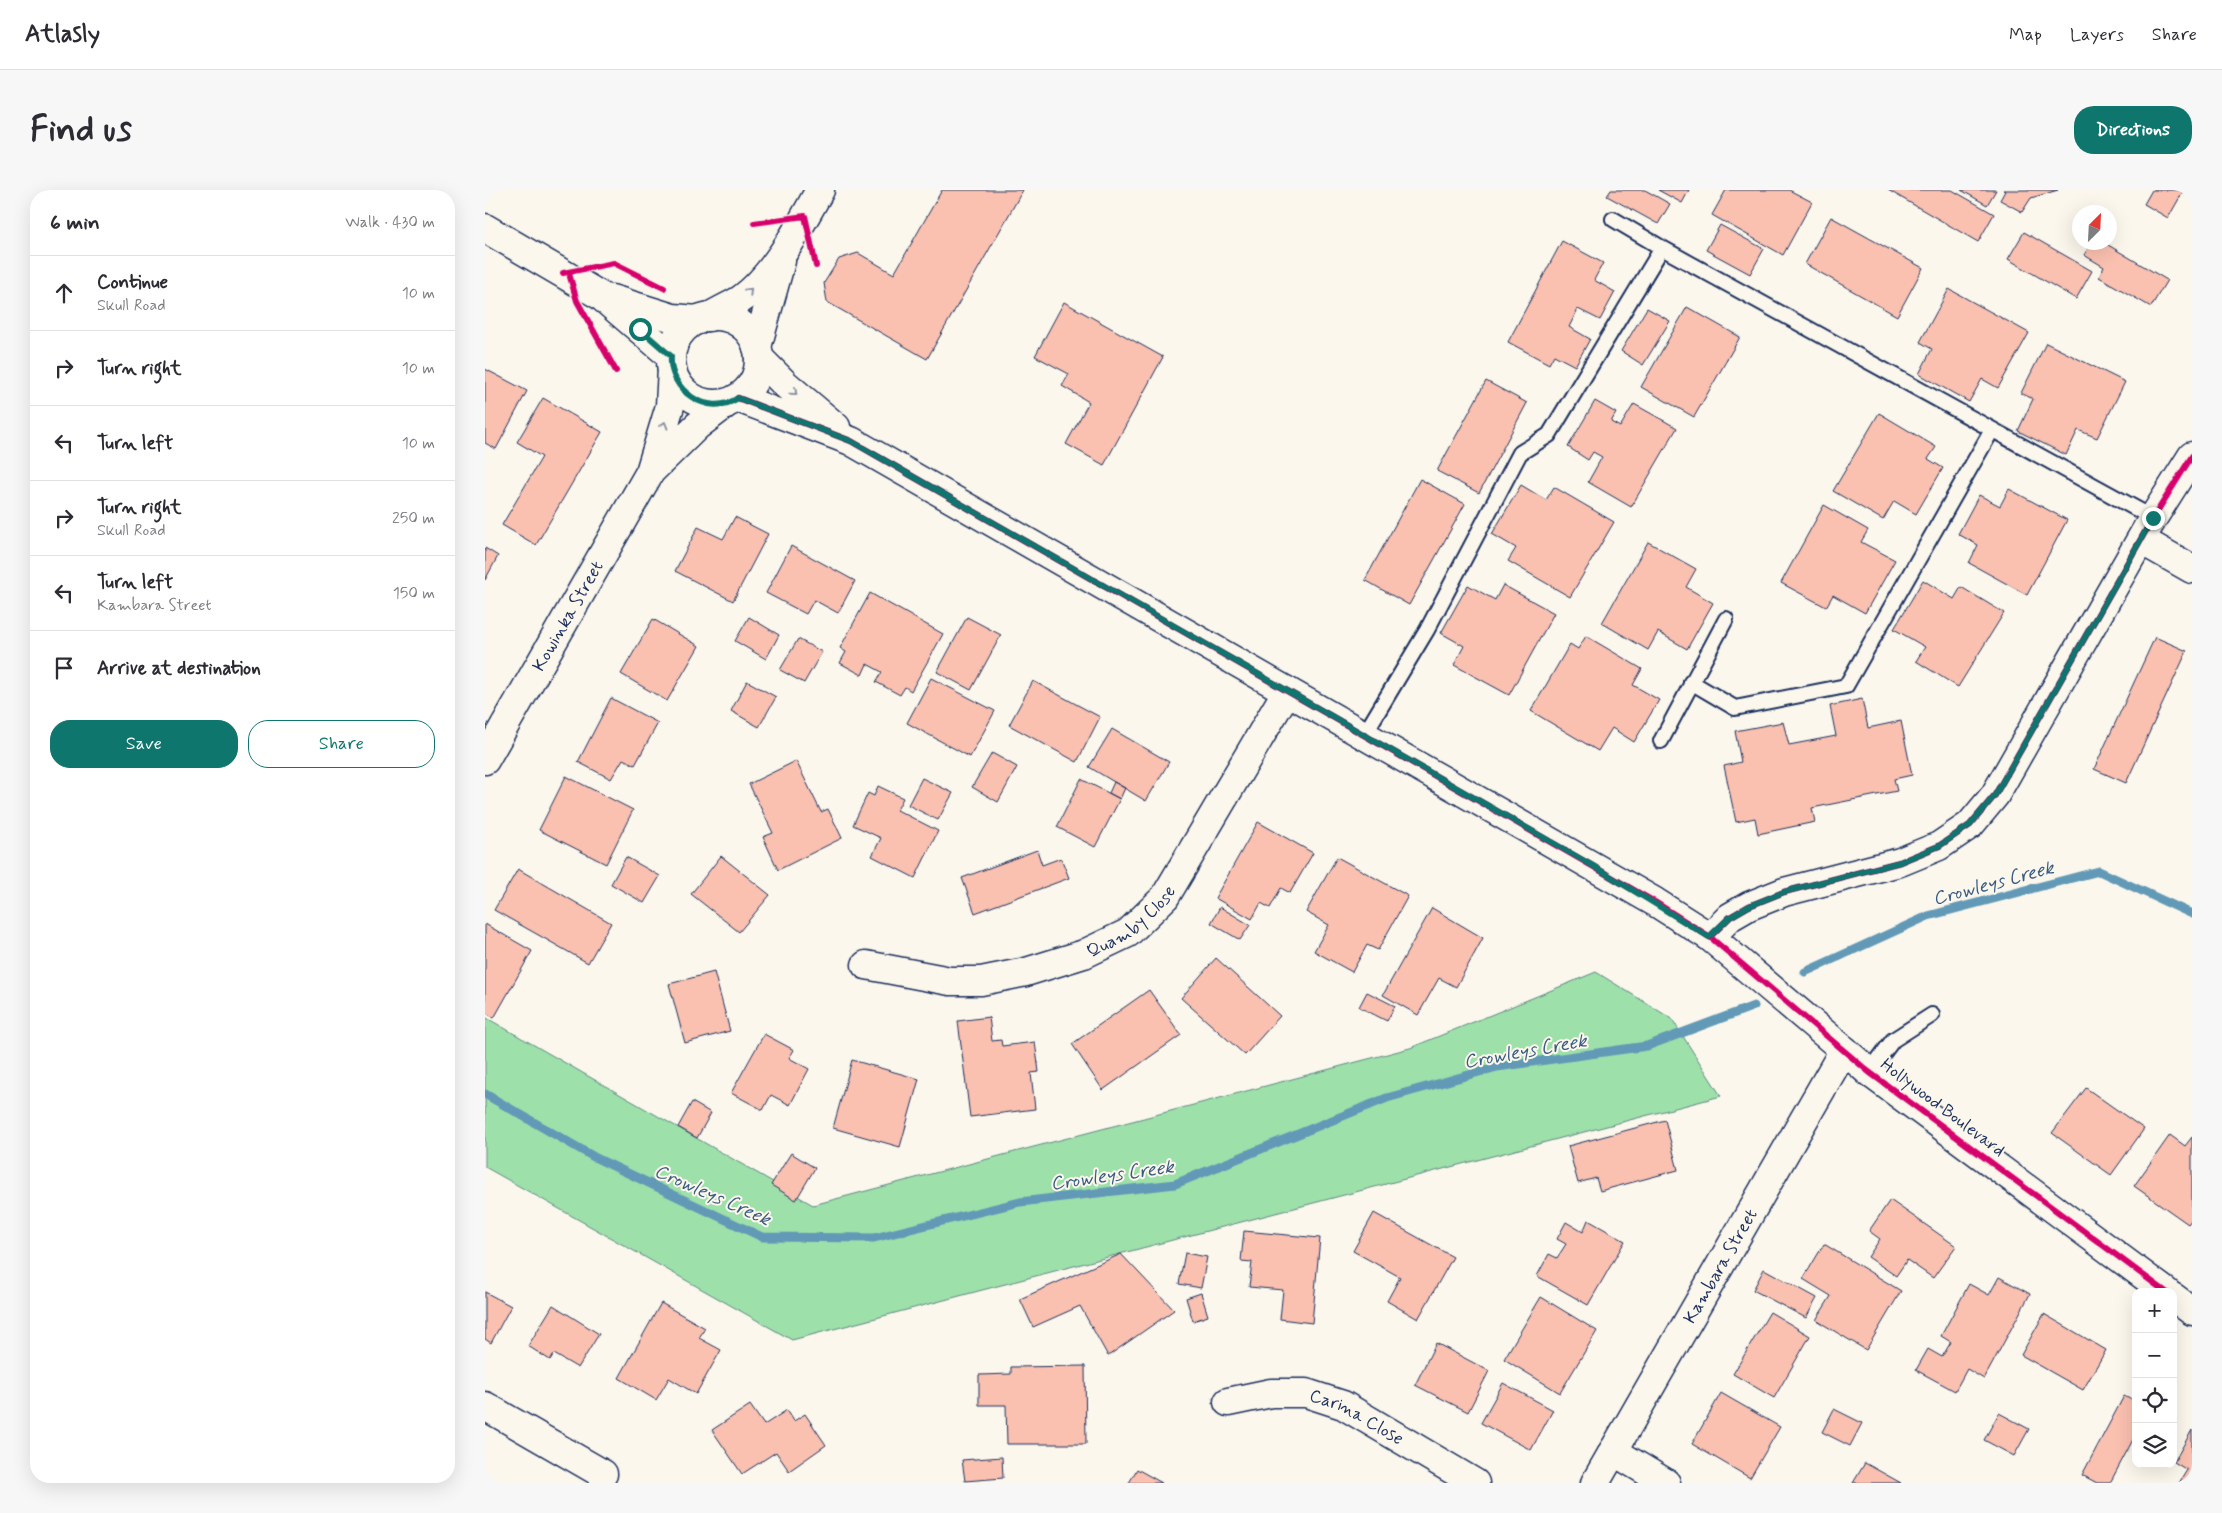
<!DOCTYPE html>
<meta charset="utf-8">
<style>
:root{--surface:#fff;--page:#f7f7f7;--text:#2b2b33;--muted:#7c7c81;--line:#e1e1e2;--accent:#0f766e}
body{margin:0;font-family:Mynerve,sans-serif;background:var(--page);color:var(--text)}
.controls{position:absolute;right:15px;bottom:15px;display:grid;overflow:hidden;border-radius:10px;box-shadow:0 5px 20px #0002}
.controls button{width:45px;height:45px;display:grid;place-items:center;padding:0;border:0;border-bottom:1px solid var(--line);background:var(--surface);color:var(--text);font:25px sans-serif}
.compass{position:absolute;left:1587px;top:15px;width:45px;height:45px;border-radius:50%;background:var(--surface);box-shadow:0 5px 20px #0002;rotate:24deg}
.stop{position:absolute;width:15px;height:15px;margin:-11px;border:4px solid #0f766e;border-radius:50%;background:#fff}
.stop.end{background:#0f766e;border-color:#fff;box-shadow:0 1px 5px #0008}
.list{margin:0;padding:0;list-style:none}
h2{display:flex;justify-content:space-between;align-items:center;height:65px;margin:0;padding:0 20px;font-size:21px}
h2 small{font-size:16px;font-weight:400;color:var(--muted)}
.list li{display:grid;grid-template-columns:32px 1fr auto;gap:15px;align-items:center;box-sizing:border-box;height:75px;padding:0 20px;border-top:1px solid var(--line)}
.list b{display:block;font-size:19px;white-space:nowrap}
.list p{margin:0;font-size:16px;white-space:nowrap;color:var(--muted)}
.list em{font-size:16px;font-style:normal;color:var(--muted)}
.actions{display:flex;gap:10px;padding:15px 20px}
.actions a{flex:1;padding:11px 0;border:1px solid var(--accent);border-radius:20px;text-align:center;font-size:18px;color:var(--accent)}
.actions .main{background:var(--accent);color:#fff}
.icon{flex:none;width:28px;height:28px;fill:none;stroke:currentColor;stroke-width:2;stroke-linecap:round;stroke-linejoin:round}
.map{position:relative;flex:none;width:1707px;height:1293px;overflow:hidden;border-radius:20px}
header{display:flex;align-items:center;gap:30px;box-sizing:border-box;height:70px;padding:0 25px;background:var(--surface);border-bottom:1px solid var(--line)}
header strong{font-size:24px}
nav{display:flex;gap:28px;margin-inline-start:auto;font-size:18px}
.intro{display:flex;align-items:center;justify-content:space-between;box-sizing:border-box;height:120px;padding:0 30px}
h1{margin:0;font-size:35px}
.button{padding:12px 22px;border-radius:20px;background:var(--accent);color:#fff;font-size:18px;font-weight:700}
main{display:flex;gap:30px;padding:0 30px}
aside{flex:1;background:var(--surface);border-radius:20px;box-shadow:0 5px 20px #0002}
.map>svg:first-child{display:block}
.green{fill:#9ee0a9;stroke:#5c8884}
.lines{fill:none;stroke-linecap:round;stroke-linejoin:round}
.stream{stroke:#6299b7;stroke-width:9}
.building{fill:#fac0b0;stroke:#1b2f5e}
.service-casing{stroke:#1b2f5e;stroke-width:18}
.minor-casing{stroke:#1b2f5e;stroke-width:31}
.tertiary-casing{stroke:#1b2f5e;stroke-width:31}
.service{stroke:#fbf7ec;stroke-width:14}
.minor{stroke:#fbf7ec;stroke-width:28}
.tertiary{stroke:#fbf7ec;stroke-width:28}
.cycleway-casing{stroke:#fbf7ec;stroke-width:9}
.cycleway{stroke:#d6006c;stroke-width:6}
.oneway{stroke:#8b93a5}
.route{stroke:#0f766e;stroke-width:6}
.labels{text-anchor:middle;stroke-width:4;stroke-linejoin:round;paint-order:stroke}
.street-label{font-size:18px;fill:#1b2f5e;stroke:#fbf7ec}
.water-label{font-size:19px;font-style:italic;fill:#395b83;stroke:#fbf7ec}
</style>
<header>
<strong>Atlasly</strong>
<nav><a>Map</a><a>Layers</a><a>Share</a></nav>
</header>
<div class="intro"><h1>Find us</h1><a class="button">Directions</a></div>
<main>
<aside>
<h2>6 min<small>Walk · 430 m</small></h2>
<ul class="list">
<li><svg class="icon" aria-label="ahead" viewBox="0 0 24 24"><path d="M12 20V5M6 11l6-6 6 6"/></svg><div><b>Continue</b><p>Skull Road</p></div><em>10 m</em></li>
<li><svg class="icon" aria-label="right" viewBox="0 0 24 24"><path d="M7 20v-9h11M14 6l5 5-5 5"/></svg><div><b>Turn right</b></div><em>10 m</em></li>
<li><svg class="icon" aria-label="left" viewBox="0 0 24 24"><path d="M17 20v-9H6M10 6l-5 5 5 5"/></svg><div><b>Turn left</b></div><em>10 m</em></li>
<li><svg class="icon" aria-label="right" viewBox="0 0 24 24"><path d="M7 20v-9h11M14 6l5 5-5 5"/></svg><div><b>Turn right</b><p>Skull Road</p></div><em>250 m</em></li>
<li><svg class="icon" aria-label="left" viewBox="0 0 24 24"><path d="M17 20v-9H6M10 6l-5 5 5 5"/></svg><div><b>Turn left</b><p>Kambara Street</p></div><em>150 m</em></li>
<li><svg class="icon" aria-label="arrive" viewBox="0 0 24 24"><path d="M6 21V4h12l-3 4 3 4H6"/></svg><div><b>Arrive at destination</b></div></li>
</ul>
<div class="actions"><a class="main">Save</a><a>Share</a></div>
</aside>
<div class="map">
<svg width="1707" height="1293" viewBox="0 0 1707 1293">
<rect width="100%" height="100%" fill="#fbf7ec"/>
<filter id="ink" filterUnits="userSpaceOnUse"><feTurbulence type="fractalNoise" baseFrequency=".02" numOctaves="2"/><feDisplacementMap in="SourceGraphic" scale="10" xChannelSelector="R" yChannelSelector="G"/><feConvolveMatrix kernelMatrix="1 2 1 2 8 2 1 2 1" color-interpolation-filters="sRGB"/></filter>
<g filter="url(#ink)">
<path class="green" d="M1111 782 1187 829 1236 906 307 1150 0 977V827L328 1015 925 858Z"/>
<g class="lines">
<path class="stream" d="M1320 782 1443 726 1614 681 1707 724
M0 904 109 967 277 1047 389 1048 535 1012 690 994 902 908 1012 877 1162 856 1269 816"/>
</g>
<path class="building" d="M457 0H538L442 169 342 112 339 93 354 69 373 63 409 84Z
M1126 0H1160L1185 14 1173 34 1122 6Z
M1173 0H1204L1197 13Z
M1241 0H1304L1327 12 1298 65 1227 25Z
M1403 0H1467L1509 24 1493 52Z
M1476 0H1511L1502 15Z
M1518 0H1573L1546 8 1537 22 1515 10 1520 1Z
M1667 0H1699L1683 28 1659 14Z
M1346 27 1438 78 1412 126 1320 74Z
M1235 35 1279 59 1265 84 1221 60Z
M1539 42 1607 81 1591 109 1523 69Z
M1077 51 1118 73 1109 90 1130 102 1115 130 1093 119 1084 137 1105 149 1090 176 1069 165 1064 174 1023 152Z
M1607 52H1618L1682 90 1666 117 1614 87 1619 77 1599 65Z
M1464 99 1544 143 1513 198 1497 189 1484 212 1434 184 1447 159 1435 152Z
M579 112 678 167 619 275 581 254 604 212 577 196 584 184 550 166Z
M1202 117 1255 147 1209 227 1156 197Z
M1162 118 1185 131 1158 175 1136 161Z
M1561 153 1640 192 1612 248 1593 240 1581 265 1533 241 1548 209 1536 203Z
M0 179 42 201 11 259 0 253Z
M1001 191 1042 213 994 303 952 281Z
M58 208 117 242 51 355 17 335 57 267 32 252Z
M1110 211 1131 223 1126 232 1135 237 1149 214 1192 238 1146 317 1103 292 1117 267 1108 262 1103 270 1083 257Z
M1394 223 1451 257 1443 269 1458 278 1431 324 1409 311 1398 330 1348 301Z
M935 289 980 314 924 415 880 390Z
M1036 295 1061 310 1069 297 1129 332 1085 407 1023 371 1031 358 1007 344Z
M1524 299 1582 330 1542 405 1484 373 1493 355 1473 344 1494 305 1515 316Z
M1339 315 1383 340 1376 352 1410 370 1380 423 1348 405 1341 417 1296 393Z
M250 327 283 344 248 411 190 381 213 337 238 349Z
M1163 352 1211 379 1201 397 1228 413 1202 459 1173 442 1163 460 1117 433Z
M306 356 370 391 353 423 329 410 321 424 281 403Z
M0 358 13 366 0 390Z
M1438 390 1469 409 1476 397 1519 423 1473 497 1431 471 1440 457 1409 439Z
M983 395 1010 410 1018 395 1069 423 1024 505 969 475 979 456 956 443Z
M385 403 458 444 426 501 420 497 415 505 391 492 397 482 382 474 377 485 355 473 361 462 355 458Z
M264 427 294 445 281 469 250 451Z
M482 427 516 445 486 500 452 482Z
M168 429 214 456 182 511 136 484Z
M1101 446 1157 479 1148 495 1174 510 1149 552 1127 538 1113 561 1046 521 1085 454 1093 459Z
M1670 447 1702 461 1641 593 1609 579Z
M313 449 337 462 319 493 295 480Z
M446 488 510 521 485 567 422 533Z
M262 491 291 507 274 537 246 521Z
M548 491 615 527 592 572 524 535Z
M126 508 173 533 150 575 138 569 126 589 93 572Z
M1377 509 1383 538 1416 531 1427 585 1409 589 1412 601 1327 618 1330 632 1273 644 1270 628 1251 632 1239 576 1256 572 1250 541 1298 532 1304 555 1351 546 1345 516Z
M627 539 684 572 661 611 604 577Z
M507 563 532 577 513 612 487 597Z
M311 571 336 622 343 619 357 648 293 680 278 647 288 643 264 594Z
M81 586 148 620 121 674 54 640Z
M437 588 468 603 453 630 423 615Z
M596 589 635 609 610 657 572 637Z
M629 592 640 598 635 609 624 603Z
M393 596 418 608 412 620 453 641 430 688 387 666 396 648 368 635 383 603 389 606Z
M773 632 828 663 805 703 796 698 785 718 776 713 767 729 730 708Z
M552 660 557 675 576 668 584 688 490 723 477 688Z
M236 666 285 705 254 742 206 704Z
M141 667 175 686 159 713 126 694Z
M852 667 923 706 893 760 882 755 867 782 829 761 844 735 821 722Z
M33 679 126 733 103 773 9 720Z
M735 717 765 735 755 750 726 733Z
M947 718 998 748 971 797 954 788 933 825 898 805Z
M0 734 47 761 9 828 0 822Z
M731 768 795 826 760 865 696 808Z
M229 782 245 841 200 853 184 794Z
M664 800 696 845 618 900 587 854Z
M882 802 910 816 902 831 874 817Z
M504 827 507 851 516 850 517 856 550 852 554 882 546 883 550 919 485 927 473 831Z
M279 844 309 860 304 868 324 879 305 915 286 905 278 920 246 903Z
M367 870 434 889 415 957 348 938Z
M1601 898 1659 939 1626 985 1567 943Z
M207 912 226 923 212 948 193 937Z
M1180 930 1193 980 1115 1001 1111 988 1093 993 1083 956Z
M1685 945 1700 956 1707 947V1029L1703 1034 1649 996Z
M306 963 330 978 311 1010 286 995Z
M1405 1010 1471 1056 1448 1088 1422 1070 1411 1086 1383 1067 1395 1049 1384 1041Z
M889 1023 968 1067 933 1129 902 1111 915 1087 868 1061Z
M1103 1030 1140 1051 1103 1115 1052 1086 1064 1064 1072 1068 1081 1054 1072 1049 1081 1032 1098 1042Z
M759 1041 835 1048 827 1133 795 1129 798 1100 764 1097 767 1072 756 1071Z
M1339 1054 1416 1101 1381 1160 1331 1130 1346 1106 1318 1089Z
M700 1063 722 1067 716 1098 694 1094Z
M636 1064 689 1120 623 1166 595 1116 548 1137 535 1109Z
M1279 1079 1332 1108 1321 1128 1268 1100Z
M1514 1087 1545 1104 1499 1189 1482 1179 1470 1201 1431 1180 1443 1159 1457 1167 1466 1152 1456 1146 1484 1094 1504 1105Z
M0 1102 26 1116 6 1153 0 1149Z
M716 1103 723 1126 708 1131 701 1108Z
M1056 1107 1112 1141 1075 1203 1019 1169Z
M176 1113 220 1138 214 1148 236 1160 211 1204 184 1188 171 1210 134 1188Z
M68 1115 114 1144 93 1178 69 1164 65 1170 43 1156Z
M1285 1122 1325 1146 1289 1208 1248 1184Z
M1559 1124 1621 1160 1598 1200 1536 1165Z
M951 1153 1004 1181 983 1222 930 1195Z
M600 1176 601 1254H522L521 1215H494V1185L526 1184V1177Z
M1018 1193 1068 1220 1046 1260 996 1233Z
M1236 1203 1295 1237 1265 1288 1207 1254Z
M1639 1206 1651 1212V1244L1625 1293H1612L1597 1285Z
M265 1215 279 1235 302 1220 309 1231 320 1224 341 1255 304 1281 291 1262 257 1284 227 1240Z
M1349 1219 1377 1233 1365 1256 1337 1242Z
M1514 1223 1544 1239 1529 1266 1499 1250Z
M1707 1240V1293H1694L1702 1280 1689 1272Z
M517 1267 518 1288 480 1291 477 1270Z
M1380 1273 1416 1293H1368Z
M652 1279 677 1293H644Z"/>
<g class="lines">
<g class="service-casing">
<path id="service" d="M1128 29 1177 58 1668 328
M1206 492 1250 518 1361 496 1507 240
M879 545 942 440 1035 263 1064 245 1177 58
M1176 551 1241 429
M1384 882 1408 850 1447 825"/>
</g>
<g class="minor-casing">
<g id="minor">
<path d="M0 38 116 106 186 166"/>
<path d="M127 109 188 128 213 130"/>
<path d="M1656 350 1707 379"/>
<path d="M1225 747 1245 727 1264 716 1299 702 1415 672 1454 656 1485 635 1510 605 1668 328 1707 266"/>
<path id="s1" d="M381 775 465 791H496L541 782 599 764 643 743 680 707 802 501"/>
<path d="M1359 860 1384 882 1681 1102"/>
<path d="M1688 1107 1707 1121"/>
<path id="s2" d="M743 1212 786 1203H821L858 1215 990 1293"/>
<path d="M0 1216 118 1284"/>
<path d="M1128 1261 1181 1293"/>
</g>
</g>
<g class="tertiary-casing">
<g id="tertiary">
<circle cx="230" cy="170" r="44"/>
<path d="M224 127C234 121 245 116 255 110 289 87 315 35 335 0"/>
<path d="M272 157 296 71"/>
<path d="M274 168 300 194 351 237"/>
<path d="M253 208 366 251 1170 712 1225 747 1359 860 1110 1293"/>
<path d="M166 281 212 236 242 213"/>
<path id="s3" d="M0 570 165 282 185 216 187 178"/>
</g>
</g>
<use href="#service" class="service"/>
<use href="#minor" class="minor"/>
<use href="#tertiary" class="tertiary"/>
<g class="cycleway-casing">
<path id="cycleway" d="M269 33 320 26 331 76
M78 83 129 73 179 98
M85 87 92 111 131 181
M253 208 366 251 1170 712 1225 747 1384 882 1681 1102
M1225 747 1245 727 1264 716 1299 702 1415 672 1454 656 1485 635 1510 605 1668 328 1707 266"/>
</g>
<use href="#cycleway" class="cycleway"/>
</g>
<defs><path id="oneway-chevron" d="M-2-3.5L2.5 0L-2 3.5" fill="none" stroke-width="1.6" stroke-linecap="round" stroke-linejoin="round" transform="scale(1.25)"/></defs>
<g class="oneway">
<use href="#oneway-chevron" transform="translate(264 101) rotate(-45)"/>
<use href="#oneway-chevron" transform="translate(309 202) rotate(41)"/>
<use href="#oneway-chevron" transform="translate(179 235) rotate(-73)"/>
</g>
</g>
<g class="lines" filter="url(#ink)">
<path class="route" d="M155 139 186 166C183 200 223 228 253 208L366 251 1110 677 1224 747 1245 727 1264 716 1299 702 1415 672 1454 656 1485 635 1510 605 1668 328"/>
</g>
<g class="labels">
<g class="street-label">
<text dy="6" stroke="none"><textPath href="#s3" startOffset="166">Kowinka Street</textPath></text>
<text dy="6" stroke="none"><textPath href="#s1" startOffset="281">Quamby Close</textPath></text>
<text transform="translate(1458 917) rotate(37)" y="6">Hollywood Boulevard</text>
<text transform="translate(1235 1076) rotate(-60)" y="6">Kambara Street</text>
<text dy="6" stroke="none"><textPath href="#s2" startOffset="135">Carina Close</textPath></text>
</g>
<g class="water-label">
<text transform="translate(1508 692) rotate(-15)" y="7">Crowleys Creek</text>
<text transform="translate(1040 860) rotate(-10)" y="7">Crowleys Creek</text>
<text transform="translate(627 984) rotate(-8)" y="7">Crowleys Creek</text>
<text transform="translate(228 1004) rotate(24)" y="7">Crowleys Creek</text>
</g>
</g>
</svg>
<div class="controls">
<button>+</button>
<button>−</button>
<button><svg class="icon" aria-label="locate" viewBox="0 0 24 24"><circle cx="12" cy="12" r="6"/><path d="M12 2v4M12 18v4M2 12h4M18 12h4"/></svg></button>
<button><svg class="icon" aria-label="layers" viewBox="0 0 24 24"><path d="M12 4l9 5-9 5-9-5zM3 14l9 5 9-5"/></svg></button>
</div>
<svg class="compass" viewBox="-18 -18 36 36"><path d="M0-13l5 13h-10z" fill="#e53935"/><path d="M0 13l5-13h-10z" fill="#7c7c81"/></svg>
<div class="stop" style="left:155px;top:139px"></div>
<div class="stop end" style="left:1668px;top:328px"></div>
</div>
</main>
